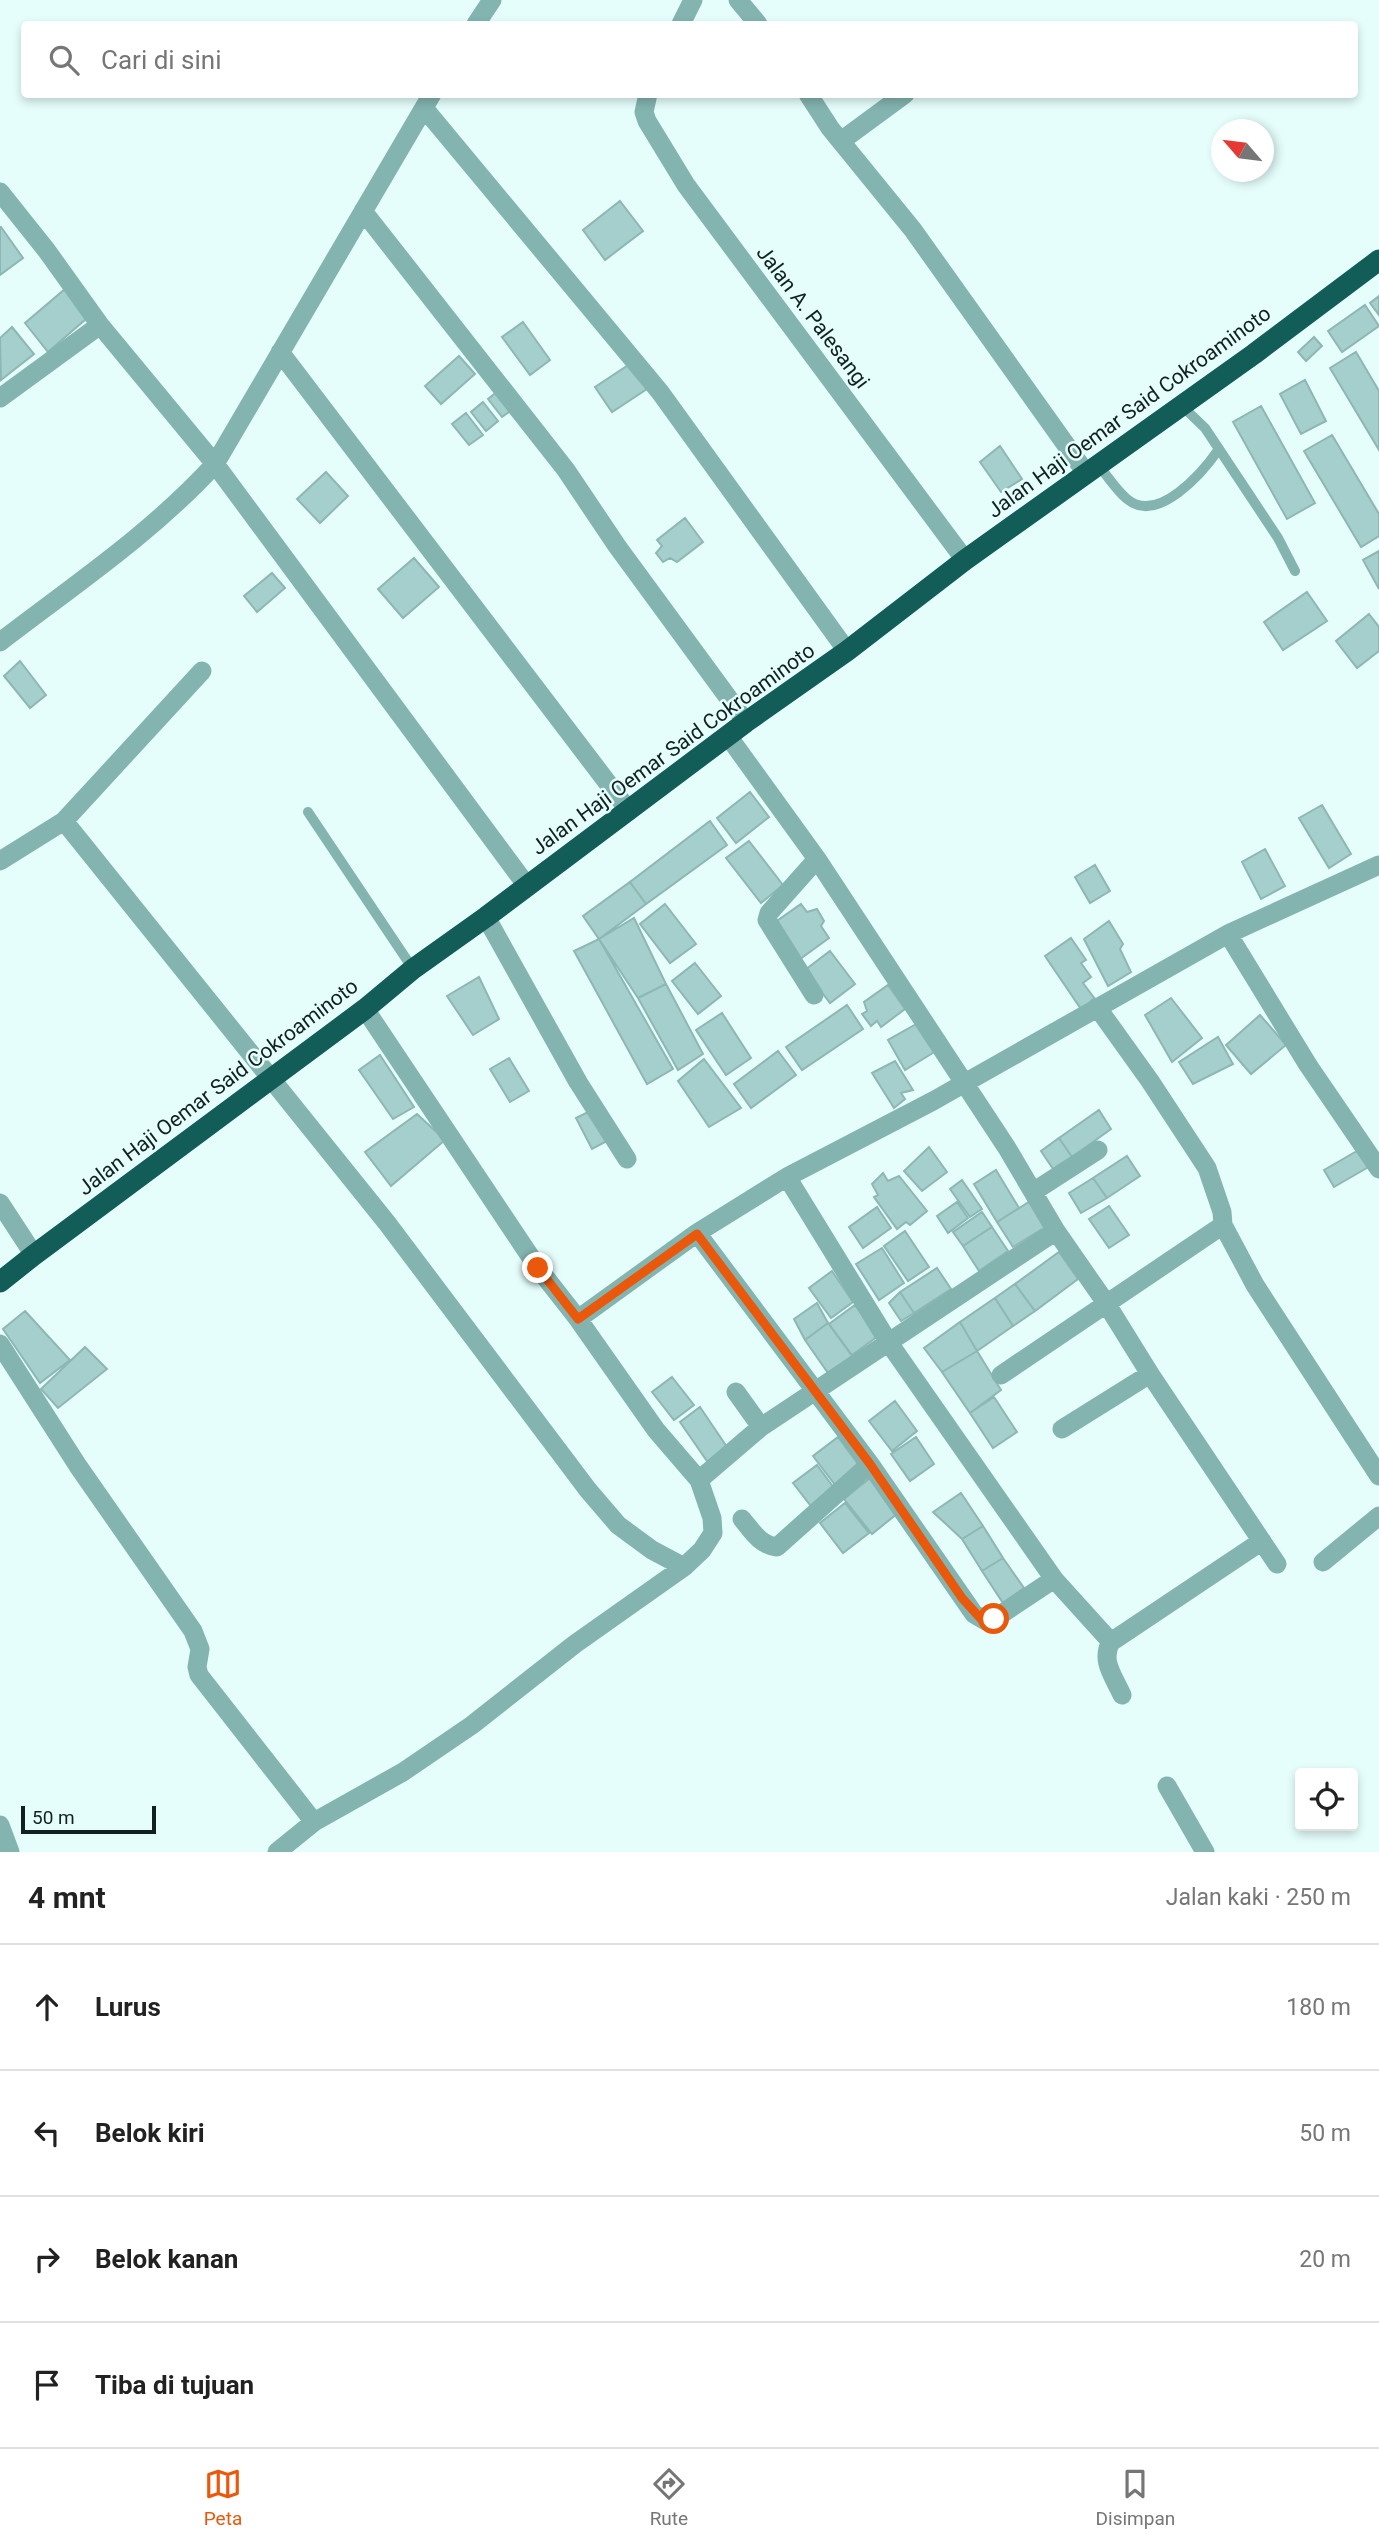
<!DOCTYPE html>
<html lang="id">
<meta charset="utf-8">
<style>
:root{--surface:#fff;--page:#f6f6f6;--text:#222;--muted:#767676;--line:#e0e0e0;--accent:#ea580c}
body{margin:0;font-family:Roboto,sans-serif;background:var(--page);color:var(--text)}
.controls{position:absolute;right:21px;bottom:21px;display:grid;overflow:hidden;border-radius:7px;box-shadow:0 4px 10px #0003}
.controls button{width:63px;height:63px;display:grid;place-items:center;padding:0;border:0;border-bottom:2px solid var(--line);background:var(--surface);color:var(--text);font:35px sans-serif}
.compass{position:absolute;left:1211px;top:119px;width:63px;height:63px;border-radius:50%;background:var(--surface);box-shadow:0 4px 10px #0003;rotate:298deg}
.scale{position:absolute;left:21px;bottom:18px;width:135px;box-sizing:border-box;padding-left:7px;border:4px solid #112120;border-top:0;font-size:19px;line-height:24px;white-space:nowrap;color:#112120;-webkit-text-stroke:5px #e5fefc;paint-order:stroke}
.stop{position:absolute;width:21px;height:21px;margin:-16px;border:5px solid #ea580c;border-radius:50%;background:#fff}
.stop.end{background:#ea580c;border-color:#fff;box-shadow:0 2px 7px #0008}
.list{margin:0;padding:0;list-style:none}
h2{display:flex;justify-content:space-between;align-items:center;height:91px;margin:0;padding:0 28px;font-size:30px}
h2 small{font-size:23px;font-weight:400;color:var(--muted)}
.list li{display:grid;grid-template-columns:46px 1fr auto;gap:21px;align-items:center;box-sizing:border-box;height:126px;padding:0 28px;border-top:2px solid var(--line)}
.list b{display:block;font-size:26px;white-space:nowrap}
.list em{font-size:23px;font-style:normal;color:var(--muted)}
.icon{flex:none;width:38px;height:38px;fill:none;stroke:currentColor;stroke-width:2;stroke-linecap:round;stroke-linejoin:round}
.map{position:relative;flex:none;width:1379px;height:1852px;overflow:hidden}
.search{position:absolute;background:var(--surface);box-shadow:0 4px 10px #0003;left:21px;right:21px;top:21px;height:77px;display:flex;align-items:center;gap:18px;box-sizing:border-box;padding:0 24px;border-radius:7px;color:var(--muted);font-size:26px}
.sheet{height:595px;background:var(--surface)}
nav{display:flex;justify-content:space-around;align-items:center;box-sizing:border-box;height:98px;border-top:2px solid var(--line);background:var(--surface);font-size:19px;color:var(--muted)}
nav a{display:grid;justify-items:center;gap:4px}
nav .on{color:var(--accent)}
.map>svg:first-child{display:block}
.building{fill:#a5cfcc;stroke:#8db7b3;stroke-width:2}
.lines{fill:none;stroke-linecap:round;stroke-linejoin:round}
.lane{stroke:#83b4b0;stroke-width:10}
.street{stroke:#83b4b0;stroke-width:19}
.highway{stroke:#135d59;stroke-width:21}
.route{stroke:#ea580c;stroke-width:9}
.labels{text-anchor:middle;stroke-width:5;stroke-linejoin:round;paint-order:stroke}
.street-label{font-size:21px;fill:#112120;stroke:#e5fefc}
</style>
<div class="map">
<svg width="1379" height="1852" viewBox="0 0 1379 1852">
<rect width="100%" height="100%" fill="#e5fefc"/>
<path class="building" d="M620 201 643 231 605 260 583 230Z
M1 227 23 258 0 275V228Z
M65 289 87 318 48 352 25 323Z
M1379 296V315L1370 303Z
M1365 305 1379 326 1342 352 1328 331Z
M523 322 550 360 530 375 502 337Z
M12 327 34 354 1 380 0 338Z
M1314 337 1322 346 1306 361 1298 352Z
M1356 352 1379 391V450L1330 368Z
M459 356 475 374 441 404 425 386Z
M630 364 647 389 612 412 595 387Z
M1305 380 1326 421 1301 434 1280 394Z
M502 388 516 407 502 417 488 399Z
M483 402 498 421 486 431 471 412Z
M1261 406 1315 503 1287 519 1233 422Z
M466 413 483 435 469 445 452 424Z
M1332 435 1379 514V536L1361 547 1304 451Z
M1000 446 1022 479 1001 492 980 462Z
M326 472 348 496 320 523 297 499Z
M685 518 703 542 677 562 670 558 663 562 656 553 662 546 657 540Z
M1379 551V589L1363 560Z
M414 558 439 587 403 618 378 589Z
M272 573 285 588 257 612 244 596Z
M1307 592 1327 621 1283 650 1264 622Z
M1369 614 1379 627V651L1357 668 1336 641Z
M20 661 46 695 30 708 4 676Z
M750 792 769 817 736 843 717 818Z
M1322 805 1351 854 1329 868 1299 818Z
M710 821 727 845 646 904 630 882Z
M749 841 783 885 761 903 726 858Z
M1265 849 1285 886 1261 899 1242 862Z
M1095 865 1110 891 1090 903 1075 877Z
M630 882 646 904 599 939 583 916Z
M665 904 696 944 670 963 640 924Z
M801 904 807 912 817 909 824 921 821 926 829 938 800 959 774 923Z
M634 918 666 984 638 998 599 939Z
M1109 921 1123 944 1120 949 1131 972 1108 986 1084 939Z
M1071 938 1086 960 1081 963 1091 977 1083 983 1095 999 1081 1009 1045 956Z
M599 939 673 1069 647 1084 574 951Z
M830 951 855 984 830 1003 805 970Z
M695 963 721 996 698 1014 672 981Z
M479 977 499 1019 473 1035 447 996Z
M666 984 703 1054 678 1070 638 998Z
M888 985 905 1009 881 1027 877 1021 871 1026 862 1014 867 1011 864 1002Z
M1171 998 1202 1038 1172 1062 1145 1015Z
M847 1005 863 1029 802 1070 786 1047Z
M722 1013 751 1058 726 1075 696 1030Z
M1260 1015 1286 1045 1251 1074 1226 1045Z
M918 1023 936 1051 905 1070 888 1040Z
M1218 1037 1233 1064 1193 1084 1179 1062Z
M778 1051 796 1075 751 1108 734 1084Z
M380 1055 414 1107 393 1119 359 1070Z
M509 1058 529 1091 510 1102 490 1069Z
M704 1059 741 1108 709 1127 678 1081Z
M895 1061 913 1090 901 1093 905 1099 894 1108 872 1073Z
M592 1110 607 1141 592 1149 576 1118Z
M1099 1110 1111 1129 1072 1157 1059 1138Z
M417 1114 445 1140 391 1186 365 1152Z
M1059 1138 1072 1157 1053 1169 1041 1151Z
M929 1147 947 1172 922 1191 904 1171Z
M1362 1148 1372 1165 1334 1187 1324 1170Z
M1127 1156 1140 1176 1107 1198 1093 1178Z
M996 1170 1019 1208 997 1222 974 1184Z
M883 1173 888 1181 899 1176 927 1211 910 1225 906 1222 897 1229 874 1197 878 1195 872 1184Z
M1093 1178 1107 1198 1081 1213 1069 1193Z
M962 1180 982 1209 970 1217 950 1189Z
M1032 1200 1047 1226 1013 1247 997 1222Z
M957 1202 968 1218 948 1233 937 1216Z
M1109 1206 1129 1235 1109 1248 1089 1219Z
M877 1207 891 1228 863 1248 849 1227Z
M982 1212 992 1227 963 1246 953 1232Z
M992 1227 1008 1251 979 1271 963 1246Z
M905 1231 929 1267 908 1281 884 1246Z
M882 1248 904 1283 879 1300 856 1264Z
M1059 1252 1078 1279 1035 1311 1015 1284Z
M937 1268 951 1289 914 1313 900 1292Z
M832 1271 853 1302 831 1318 809 1288Z
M1015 1284 1035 1311 1013 1326 995 1298Z
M900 1292 914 1313 901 1321 889 1303Z
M995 1298 1013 1326 977 1351 960 1322Z
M817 1303 828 1323 805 1340 794 1319Z
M855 1305 878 1336 852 1355 829 1324Z
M25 1311 70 1360 40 1383 3 1329Z
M960 1322 977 1351 942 1372 924 1348Z
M828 1323 852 1356 828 1373 805 1340Z
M85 1347 107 1369 58 1408 41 1389Z
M977 1351 1001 1390 970 1413 942 1372Z
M672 1377 694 1405 674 1420 652 1392Z
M994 1397 1017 1432 993 1448 970 1413Z
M895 1401 917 1431 892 1451 869 1421Z
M700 1407 729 1450 709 1464 680 1422Z
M838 1437 866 1475 842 1494 813 1456Z
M916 1437 934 1464 910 1481 891 1454Z
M817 1465 837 1492 814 1510 793 1483Z
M870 1478 898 1513 872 1534 844 1499Z
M961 1493 983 1526 962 1539 933 1512Z
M845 1503 869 1533 843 1553 820 1523Z
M983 1526 1003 1558 982 1571 962 1539Z
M1003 1558 1024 1588 1003 1603 982 1571Z"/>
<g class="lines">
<path class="lane" d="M1219 449 1278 538 1295 571
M1098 465C1107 475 1116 490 1127 499 1158 525 1203 472 1219 449L1205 428 1181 405
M308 812 413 969"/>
<path class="street" d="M738 0 758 24
M476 24 492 0
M681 24 693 0
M648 94 644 112 647 121 686 185 965 560
M808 94 830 128 913 230 1086 473
M424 108 660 392 847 651
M841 141 905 94
M0 192 47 251 100 325 215 464 527 886
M363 211 566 470 617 546 746 722
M280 352 629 811
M0 398 100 325
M0 642C74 585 152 533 215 464L432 94
M728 736 817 859 1007 1148 1056 1231 1106 1303 1150 1374 1277 1564
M64 821 387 1223 588 1490 618 1525 652 1550 684 1567
M0 861 64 821 202 671
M486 917 578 1082 627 1159
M1228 934 1308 1065 1379 1169
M814 995 767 920 769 913 817 859
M1097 1007 1150 1081 1207 1168 1222 1212 1223 1225 1255 1285 1379 1476
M787 1177 889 1343 1054 1579 1111 1642C1100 1660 1114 1677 1122 1695
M1033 1192 1098 1150
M0 1203 34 1255
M697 1233 870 1464 974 1614 986 1621 994 1619 1054 1579
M578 1319 697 1233 787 1177 933 1101 1228 934 1379 865
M0 1344 78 1466 193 1631 200 1649 197 1667 199 1675 314 1822
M1001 1375 1223 1225
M736 1392 761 1427
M1062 1429 1150 1374
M699 1480 761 1427 1056 1231
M742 1519C752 1531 760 1545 777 1547L870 1464
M1323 1562 1379 1516
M1111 1642 1262 1541
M1167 1786 1205 1852
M0 1825 10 1852
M277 1852 314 1822 403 1772 472 1725 575 1644 684 1567 702 1550 713 1533 712 1518 699 1480 656 1430 578 1319 538 1268 365 1009"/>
<path class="highway" d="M0 1282 34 1255 365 1009 413 969 486 917 746 722 847 651 965 560 1254 354 1379 260"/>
</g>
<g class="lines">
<path class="route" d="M538 1268 578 1319 697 1234 870 1464 962 1598 982 1620 986 1621 994 1619"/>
</g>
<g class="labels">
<g class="street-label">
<text transform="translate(813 317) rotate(53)" y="7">Jalan A. Palesangi</text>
<text transform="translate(1129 412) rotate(-36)" y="7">Jalan Haji Oemar Said Cokroaminoto</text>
<text transform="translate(673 749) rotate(-36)" y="7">Jalan Haji Oemar Said Cokroaminoto</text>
<text transform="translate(218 1087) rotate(-37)" y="7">Jalan Haji Oemar Said Cokroaminoto</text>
</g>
</g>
</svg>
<div class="controls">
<button><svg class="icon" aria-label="locate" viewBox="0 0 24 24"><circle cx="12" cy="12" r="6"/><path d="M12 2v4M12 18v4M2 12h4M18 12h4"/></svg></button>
</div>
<svg class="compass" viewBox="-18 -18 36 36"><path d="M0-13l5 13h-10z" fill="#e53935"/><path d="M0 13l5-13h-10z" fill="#767676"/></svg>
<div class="scale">50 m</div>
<div class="stop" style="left:994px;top:1619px"></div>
<div class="stop end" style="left:538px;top:1268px"></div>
<div class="search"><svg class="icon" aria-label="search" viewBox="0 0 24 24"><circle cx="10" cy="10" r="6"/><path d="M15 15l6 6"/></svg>Cari di sini</div>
</div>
<section class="sheet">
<h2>4 mnt<small>Jalan kaki · 250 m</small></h2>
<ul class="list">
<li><svg class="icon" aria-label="ahead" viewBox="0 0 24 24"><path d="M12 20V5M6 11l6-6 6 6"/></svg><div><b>Lurus</b></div><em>180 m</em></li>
<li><svg class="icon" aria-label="left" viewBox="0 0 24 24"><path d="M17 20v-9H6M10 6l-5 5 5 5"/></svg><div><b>Belok kiri</b></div><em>50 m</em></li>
<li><svg class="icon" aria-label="right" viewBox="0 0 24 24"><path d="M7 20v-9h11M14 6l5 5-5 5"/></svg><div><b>Belok kanan</b></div><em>20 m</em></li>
<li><svg class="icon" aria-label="arrive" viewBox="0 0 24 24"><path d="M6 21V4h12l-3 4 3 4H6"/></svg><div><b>Tiba di tujuan</b></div></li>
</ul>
</section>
<nav>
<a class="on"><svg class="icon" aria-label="map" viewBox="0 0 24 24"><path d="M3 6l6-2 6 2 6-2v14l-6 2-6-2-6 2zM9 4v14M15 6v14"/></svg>Peta</a>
<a><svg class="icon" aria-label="directions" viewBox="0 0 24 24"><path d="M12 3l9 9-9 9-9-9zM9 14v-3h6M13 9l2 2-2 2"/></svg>Rute</a>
<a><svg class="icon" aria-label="saved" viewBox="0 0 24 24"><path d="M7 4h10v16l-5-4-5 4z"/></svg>Disimpan</a>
</nav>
